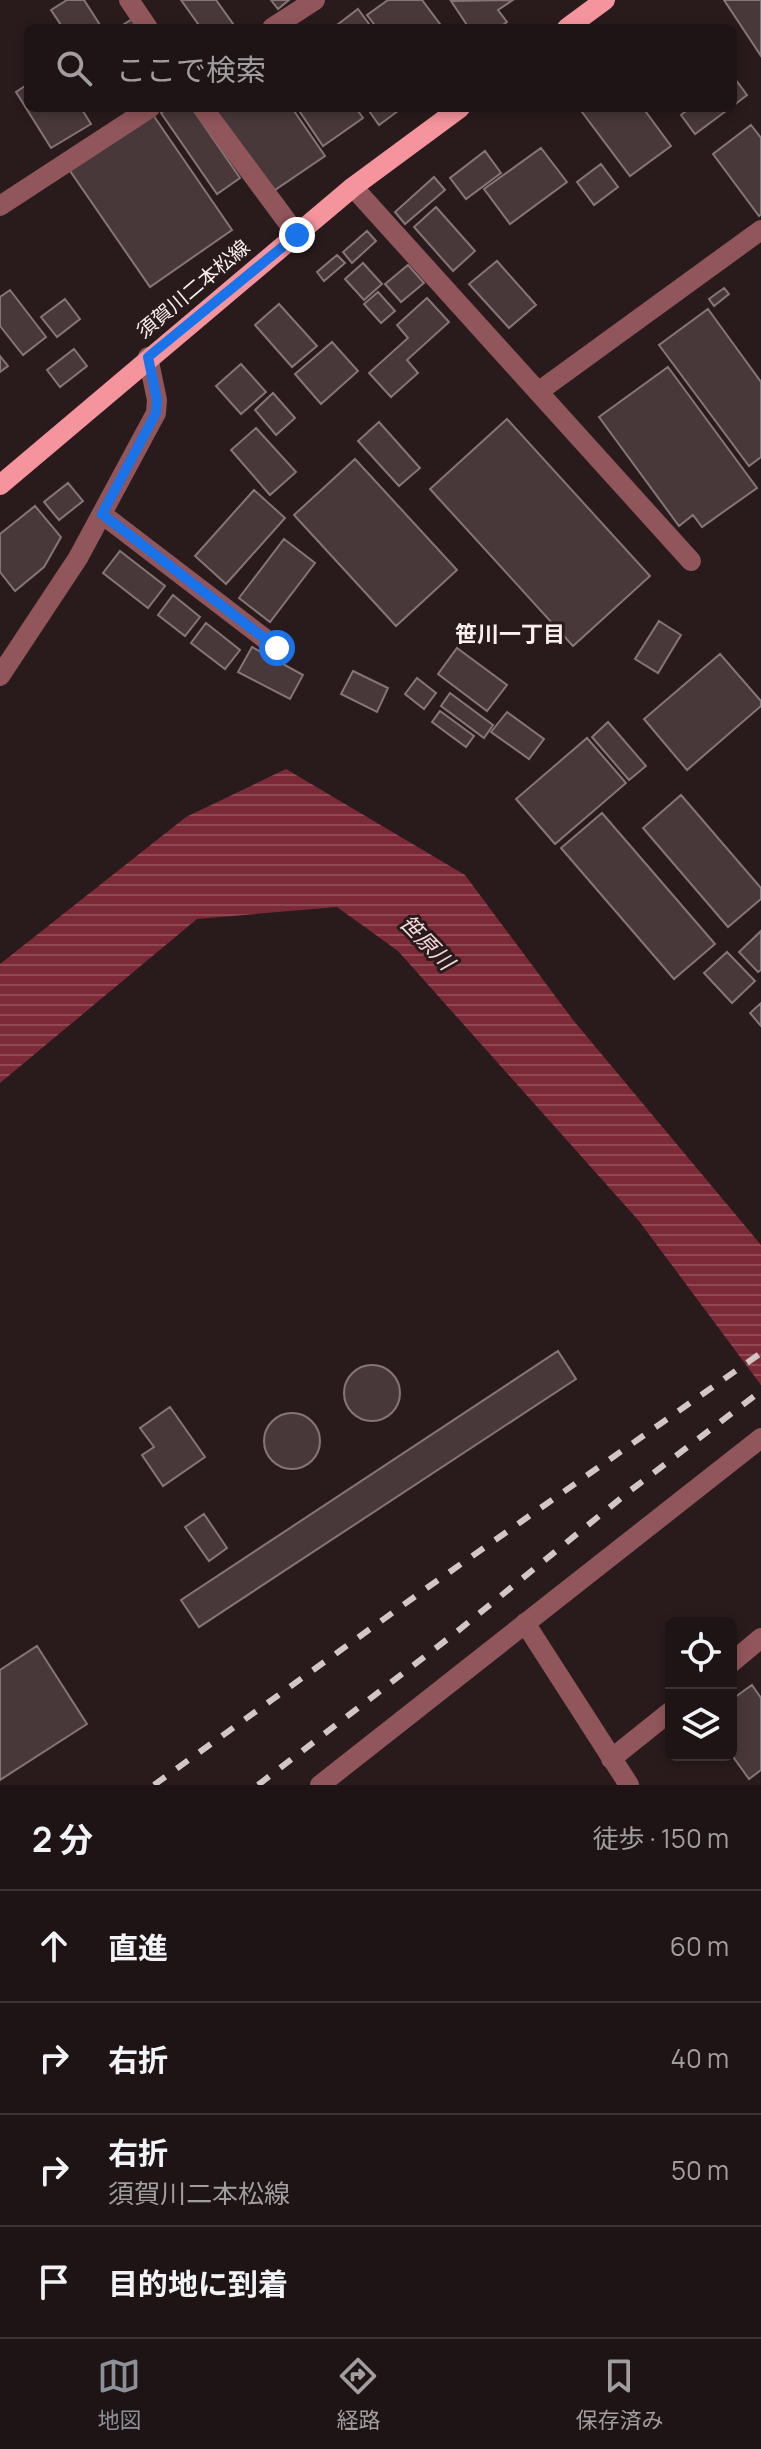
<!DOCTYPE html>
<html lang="ja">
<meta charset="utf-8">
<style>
:root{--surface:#1f1415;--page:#2c2122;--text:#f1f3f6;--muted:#a19ea0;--line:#3c3334;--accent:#8c9099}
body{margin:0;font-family:Manrope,"Noto Sans JP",sans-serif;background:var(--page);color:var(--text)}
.controls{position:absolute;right:24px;bottom:24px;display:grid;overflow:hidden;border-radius:12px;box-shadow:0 4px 12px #0003}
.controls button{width:72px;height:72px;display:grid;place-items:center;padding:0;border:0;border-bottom:2px solid var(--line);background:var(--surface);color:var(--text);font:40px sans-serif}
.stop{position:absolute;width:24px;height:24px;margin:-18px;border:6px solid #1a73e8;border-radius:50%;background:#fff}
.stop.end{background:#1a73e8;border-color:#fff;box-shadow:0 2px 8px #0008}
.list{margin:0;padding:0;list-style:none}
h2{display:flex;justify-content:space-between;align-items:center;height:104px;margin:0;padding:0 32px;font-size:34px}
h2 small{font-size:26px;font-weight:400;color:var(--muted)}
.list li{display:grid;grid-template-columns:52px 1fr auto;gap:24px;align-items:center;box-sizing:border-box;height:112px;padding:0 32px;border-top:2px solid var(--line)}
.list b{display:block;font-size:30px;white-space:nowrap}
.list p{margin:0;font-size:26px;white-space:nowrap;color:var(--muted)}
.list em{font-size:26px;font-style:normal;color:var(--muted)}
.icon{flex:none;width:44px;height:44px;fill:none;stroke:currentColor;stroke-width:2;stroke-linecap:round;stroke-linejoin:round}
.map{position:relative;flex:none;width:761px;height:1785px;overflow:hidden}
.search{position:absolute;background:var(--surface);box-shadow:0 4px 12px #0003;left:24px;right:24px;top:24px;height:88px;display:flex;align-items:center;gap:20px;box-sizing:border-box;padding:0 28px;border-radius:12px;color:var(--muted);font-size:30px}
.sheet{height:552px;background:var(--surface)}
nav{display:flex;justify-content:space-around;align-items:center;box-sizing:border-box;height:112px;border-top:2px solid var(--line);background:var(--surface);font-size:22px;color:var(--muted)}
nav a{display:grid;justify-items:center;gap:4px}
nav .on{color:var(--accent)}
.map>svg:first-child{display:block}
.water{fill:url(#water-rules)}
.building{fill:#483839;stroke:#867576;stroke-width:2}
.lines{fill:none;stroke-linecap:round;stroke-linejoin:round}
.minor{stroke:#91565b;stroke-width:20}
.major{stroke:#f6949d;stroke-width:20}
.rail{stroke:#d2c7c7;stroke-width:6;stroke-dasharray:14 14;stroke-linecap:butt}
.route{stroke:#1a73e8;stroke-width:10}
.labels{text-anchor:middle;stroke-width:6;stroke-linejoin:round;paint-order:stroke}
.street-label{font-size:20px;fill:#faf0f0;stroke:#291b1c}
.neighbourhood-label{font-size:22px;font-weight:bold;fill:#faf0f0;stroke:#291b1c}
.water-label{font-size:22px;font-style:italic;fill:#f4dadb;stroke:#291b1c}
</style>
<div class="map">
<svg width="761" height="1785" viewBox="0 0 761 1785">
<defs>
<pattern id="water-rules" width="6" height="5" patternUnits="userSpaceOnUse" patternTransform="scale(2)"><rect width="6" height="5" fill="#7c2a37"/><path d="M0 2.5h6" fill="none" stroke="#904954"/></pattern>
</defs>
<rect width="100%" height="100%" fill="#291b1c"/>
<path class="water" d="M286 769 465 875 573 1020 761 1245V1385L639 1221 398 951 337 907 197 919 0 1083V964L186 817Z"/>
<path class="building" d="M67 0H84L102 28H63L51 10Z
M181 0H216L236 28H201Z
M271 0H289L278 9Z
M388 0H422L443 28H377L367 15Z
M513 0 498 10 507 22 498 28H469L451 1Z
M724 0H761V56Z
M358 9 372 28H333Z
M132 19 138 28H118Z
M733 76 747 95 733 106Z
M28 84V108H81L91 124 51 148 16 92Z
M168 108H192L240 178 217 194 161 113Z
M214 108H292L325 156 272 192Z
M299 108H356L363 118 323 146 298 109Z
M367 108H402L379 125Z
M579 108H643L671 146 630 176Z
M690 108H730L695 134 681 115Z
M151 112 232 230 150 287 68 168Z
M751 125 761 138V214L759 216 713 154Z
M541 148 567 182 510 224 484 189Z
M485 151 501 173 466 199 450 178Z
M601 164 618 187 594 205 577 182Z
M434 177 445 190 405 224 395 212Z
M436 207 475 251 453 271 414 227Z
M367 231 376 241 352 263 343 252Z
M337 255 345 263 324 281 317 272Z
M497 261 536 305 509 328 469 284Z
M363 263 382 284 364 300 345 279Z
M408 265 424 283 401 302 385 284Z
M724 288 729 294 714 306 709 299Z
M10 290 46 337 23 355 0 326V297Z
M378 292 395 311 381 323 364 304Z
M427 298 449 322 407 360 418 373 391 397 369 373 408 338 397 325Z
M65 299 80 319 57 337 41 317Z
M279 304 317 346 292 367 255 325Z
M708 309 761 382V457L749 466 659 345Z
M332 342 358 371 321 404 295 374Z
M74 349 87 366 60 387 47 370Z
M0 356 8 366 0 372Z
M241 364 266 392 241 414 216 386Z
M668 367 757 488 702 527 693 515 679 526 599 417Z
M273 393 295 418 276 435 255 410Z
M507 419 650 576 573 646 430 489Z
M379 422 420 468 399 486 358 441Z
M256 428 296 472 270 495 231 450Z
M355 459 457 570 396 626 294 515Z
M68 483 83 501 59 520 44 502Z
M254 490 285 518 226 584 195 556Z
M35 506 61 537 44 567 15 591 0 572V534Z
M284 539 315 563 270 622 239 598Z
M120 551 165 586 148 608 103 573Z
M173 595 200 617 185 636 158 615Z
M659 621 681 635 658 673 635 659Z
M206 623 240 650 225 669 191 643Z
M252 647 303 675 290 699 238 672Z
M457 648 507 685 487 711 438 674Z
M720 654 761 701V706L687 770 644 719Z
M353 671 388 688 377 712 341 694Z
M417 678 436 693 424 709 405 694Z
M450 693 493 725 484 738 441 706Z
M440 711 474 736 466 747 432 722Z
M507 712 544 739 529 759 491 732Z
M608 722 646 766 629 780 592 737Z
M587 738 626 783 555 844 516 799Z
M681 795 761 888V899L728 927 643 828Z
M602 813 715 944 674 979 561 848Z
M761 931V970L758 972 739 952Z
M727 952 755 981 732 1003 704 973Z
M761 1003V1026L750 1013Z
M558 1351 576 1379 199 1627 181 1600Z
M344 1393a28 28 0 1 1 56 0a28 28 0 1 1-56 0Z
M170 1407 205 1457 163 1486 142 1455 154 1447 140 1428Z
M264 1441a28 28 0 1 1 56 0a28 28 0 1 1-56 0Z
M204 1514 227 1548 209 1561 185 1527Z
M37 1646 87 1724 0 1780V1670Z
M752 1685 761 1698V1770L749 1779 731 1754V1700Z"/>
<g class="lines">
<path class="minor" d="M129 0 148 28
M272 28 315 0
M203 108 297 235
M353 187 691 561
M0 206 150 108
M538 392 761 230
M102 514 277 648
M0 676 78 558 156 413 157 400 148 357
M525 1623 629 1785
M731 1663 761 1638
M611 1759 671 1711
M320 1785 761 1438"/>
<path class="major" d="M567 28 605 0
M0 485 353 187 460 108"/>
<path class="rail" d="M154 1785 424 1590 761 1353
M258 1785 454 1634 631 1490 761 1391"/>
</g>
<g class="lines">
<path class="route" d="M277 648 102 514 156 413 157 400 148 357 297 235"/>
</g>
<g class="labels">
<g class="street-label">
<text transform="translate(193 289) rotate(-40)" y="7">須賀川二本松線</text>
</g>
<g class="neighbourhood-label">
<text x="510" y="642">笹川一丁目</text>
</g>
<g class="water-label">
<text transform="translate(427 942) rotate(46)" y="8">笹原川</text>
</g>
</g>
</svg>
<div class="controls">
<button><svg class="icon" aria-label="locate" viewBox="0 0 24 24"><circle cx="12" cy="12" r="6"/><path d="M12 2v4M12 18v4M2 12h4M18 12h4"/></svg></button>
<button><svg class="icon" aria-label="layers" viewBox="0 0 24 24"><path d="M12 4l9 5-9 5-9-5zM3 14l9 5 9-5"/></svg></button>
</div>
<div class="stop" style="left:277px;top:648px"></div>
<div class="stop end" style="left:297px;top:235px"></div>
<div class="search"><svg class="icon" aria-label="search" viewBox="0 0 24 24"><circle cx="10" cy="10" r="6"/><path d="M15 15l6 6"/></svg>ここで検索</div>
</div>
<section class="sheet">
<h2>2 分<small>徒歩 · 150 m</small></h2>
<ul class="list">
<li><svg class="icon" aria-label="ahead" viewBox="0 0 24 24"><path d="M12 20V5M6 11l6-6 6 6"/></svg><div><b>直進</b></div><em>60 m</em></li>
<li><svg class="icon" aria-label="right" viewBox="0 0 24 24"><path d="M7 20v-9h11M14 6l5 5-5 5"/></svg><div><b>右折</b></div><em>40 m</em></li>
<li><svg class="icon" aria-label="right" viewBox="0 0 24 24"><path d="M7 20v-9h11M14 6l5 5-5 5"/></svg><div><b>右折</b><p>須賀川二本松線</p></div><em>50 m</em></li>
<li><svg class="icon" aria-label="arrive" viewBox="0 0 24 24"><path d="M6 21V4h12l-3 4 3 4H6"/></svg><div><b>目的地に到着</b></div></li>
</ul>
</section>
<nav>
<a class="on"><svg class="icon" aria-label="map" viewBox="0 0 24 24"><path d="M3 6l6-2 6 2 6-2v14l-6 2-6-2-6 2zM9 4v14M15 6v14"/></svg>地図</a>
<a><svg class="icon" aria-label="directions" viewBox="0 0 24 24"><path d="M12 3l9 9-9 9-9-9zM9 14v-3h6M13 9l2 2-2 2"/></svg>経路</a>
<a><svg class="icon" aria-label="saved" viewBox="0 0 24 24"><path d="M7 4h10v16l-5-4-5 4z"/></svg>保存済み</a>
</nav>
